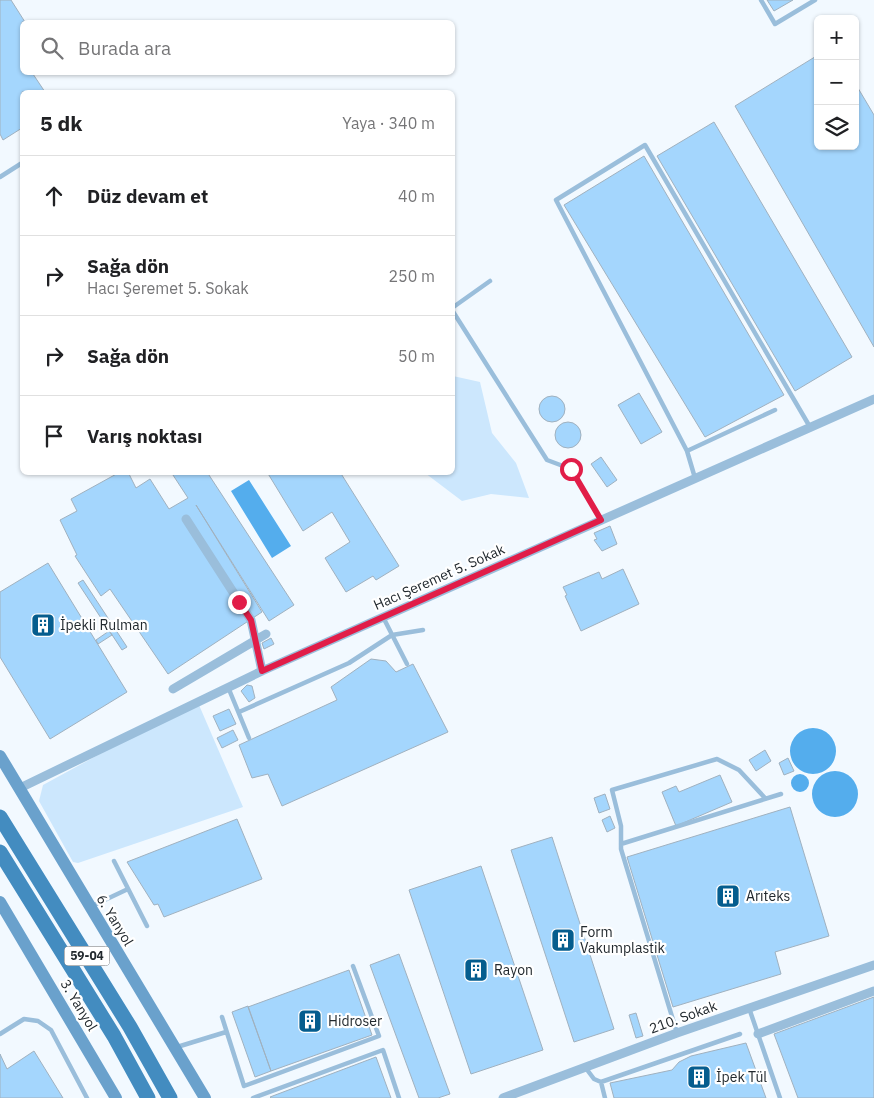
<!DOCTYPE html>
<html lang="tr">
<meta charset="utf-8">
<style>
:root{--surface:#fff;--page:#f6f6f6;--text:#202124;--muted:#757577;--line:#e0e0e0}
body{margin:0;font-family:"IBM Plex Sans",sans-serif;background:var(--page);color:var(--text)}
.controls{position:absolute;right:15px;top:15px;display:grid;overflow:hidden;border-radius:8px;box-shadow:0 1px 4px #0004}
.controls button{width:45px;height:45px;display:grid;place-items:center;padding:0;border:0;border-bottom:1px solid var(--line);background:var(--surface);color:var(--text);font:25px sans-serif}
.stop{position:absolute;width:15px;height:15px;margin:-11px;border:4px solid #e11d48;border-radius:50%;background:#fff}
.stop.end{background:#e11d48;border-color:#fff;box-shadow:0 1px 5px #0008}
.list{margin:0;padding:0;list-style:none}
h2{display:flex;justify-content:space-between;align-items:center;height:65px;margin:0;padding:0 20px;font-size:21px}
h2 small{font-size:16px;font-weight:400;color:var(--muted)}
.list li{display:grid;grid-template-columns:32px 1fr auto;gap:15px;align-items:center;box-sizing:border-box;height:80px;padding:0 20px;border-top:1px solid var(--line)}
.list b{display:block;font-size:19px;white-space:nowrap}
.list p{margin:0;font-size:16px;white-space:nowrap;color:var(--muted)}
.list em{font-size:16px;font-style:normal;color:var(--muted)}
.icon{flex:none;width:28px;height:28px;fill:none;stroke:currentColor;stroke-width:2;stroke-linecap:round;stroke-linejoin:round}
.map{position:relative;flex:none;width:874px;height:1098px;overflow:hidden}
.search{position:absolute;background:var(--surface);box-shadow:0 1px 4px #0004;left:20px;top:20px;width:435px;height:55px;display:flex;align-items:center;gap:12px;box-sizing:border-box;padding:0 18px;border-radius:8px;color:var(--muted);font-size:19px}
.panel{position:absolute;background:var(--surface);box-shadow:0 1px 4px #0004;left:20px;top:90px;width:435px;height:385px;border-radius:8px}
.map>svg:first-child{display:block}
.green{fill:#cce7fd}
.water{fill:#54aded}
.building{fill:#a4d6fd;stroke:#a0b1bf}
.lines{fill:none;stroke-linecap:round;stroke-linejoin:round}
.lane{stroke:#9abedb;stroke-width:4.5}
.street{stroke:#9abedb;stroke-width:9}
.secondary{stroke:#6aa1cc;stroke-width:12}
.primary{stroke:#438cc0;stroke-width:15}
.route{stroke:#e11d48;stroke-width:6}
.labels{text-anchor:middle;stroke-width:4.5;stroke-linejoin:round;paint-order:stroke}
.shield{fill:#fff;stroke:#64696d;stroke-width:1}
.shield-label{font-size:12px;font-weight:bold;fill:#22292e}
.street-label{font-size:14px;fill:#22292e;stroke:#fff}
.poi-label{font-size:14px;fill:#22292e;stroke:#fff;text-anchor:start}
</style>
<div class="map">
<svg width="874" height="1098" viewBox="0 0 874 1098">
<rect width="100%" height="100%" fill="#f2f9ff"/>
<path class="green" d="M453 376 480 382 492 433 516 463 529 498 491 494 462 501 425 473 452 472Z
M199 705 243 807 78 863 73 862 39 801 43 785 109 749Z"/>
<path class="water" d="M249 480 291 546 272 558 231 491Z
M790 751a23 23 0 1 1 46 0a23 23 0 1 1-46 0Z
M812 794a23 23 0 1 1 46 0a23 23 0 1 1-46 0Z
M791 783a9 9 0 1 1 18 0a9 9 0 1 1-18 0Z"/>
<path class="building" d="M0 0H11L25 22H22V72H35L33 74 45 92H22V128L3 140 0 134Z
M767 0H793L774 11Z
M818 55V146H855V83L874 115V347L735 106Z
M714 122 852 357 795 391 657 156Z
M644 156 784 395 705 437 564 205Z
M639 393 662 432 641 444 618 405Z
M539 409a13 13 0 1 1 26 0a13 13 0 1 1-26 0Z
M555 435a13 13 0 1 1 26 0a13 13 0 1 1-26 0Z
M601 457 617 480 607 487 591 464Z
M120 472H128L136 488 150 479 169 509 188 498 171 472H207L294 605 269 621 196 505 262 612 168 674 110 589 101 596 75 556 77 555 60 520 77 511 71 499Z
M267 472H340L399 566 376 580 373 576 346 592 325 558 350 542 332 512 303 531Z
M610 526 617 544 602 551 594 540 597 539 594 533Z
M48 563 127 692 50 739 0 657V592Z
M623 569 639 604 581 631 565 596 567 595 563 587 599 572 602 579Z
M83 580 127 647 122 650 78 583Z
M109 631 112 635 98 644 96 640Z
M271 638 274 644 264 649 262 643Z
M371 659 386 661 396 672 413 664 448 732 282 806 268 774 252 778 239 745 337 700 331 687Z
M247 685 252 686 255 698 249 702 241 691Z
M229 709 236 724 220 731 213 716Z
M233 730 238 740 222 748 217 738Z
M765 750 771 761 756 771 749 760Z
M788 758 794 771 784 775 779 763Z
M720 775 732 802 676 826 662 792 676 786 679 792Z
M605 794 610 809 599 813 594 798Z
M790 807 829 936 775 952 781 974 673 1007 627 857Z
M610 816 615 828 607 832 602 820Z
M237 819 262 879 164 917 158 904 154 905 127 862Z
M552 837 614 1029 574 1042 511 850Z
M481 866 543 1050 471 1074 409 890Z
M399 954 450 1094 438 1098H419L370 965Z
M349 970 372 1035 271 1071 248 1007Z
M874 997V1098H798L774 1034Z
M248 1006 271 1071 255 1077 232 1012Z
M636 1013 643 1036 636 1038 629 1015Z
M746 1043 766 1098H614L610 1083 672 1070 679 1062 691 1056Z
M34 1051 63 1098H0V1054L7 1069Z
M376 1057 391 1098H271L270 1097Z"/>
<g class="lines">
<path class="lane" d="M761 0 775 24 815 0
M0 177 22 163
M452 308 490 281
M452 310 547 460 571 469 601 520
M687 451 775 410
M695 478 687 451 556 200 645 145 810 427
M383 617 407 664
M228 687 249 738
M239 712 349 663 392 635 423 630
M621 844 781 794
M114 861 147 926
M92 906 128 889
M749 1008 780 1098
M222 1017 244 1086 379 1036 353 966
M677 1033 621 849V826L612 790 717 759 739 770 765 798
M0 1034 24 1019 38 1021 51 1030 87 1098
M177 1047 226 1032
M585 1067 594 1079 601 1082
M253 1098 383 1050 399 1098
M605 1098 601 1082 740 1034"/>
<path class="street" d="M186 519 251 620 262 671
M173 689 266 634
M20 788 262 671 874 399
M758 1034 874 991
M503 1098 677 1033 874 965"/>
<path class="secondary" d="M0 756 205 1098
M0 902 116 1098"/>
<path class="primary" d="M0 817 130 1027 170 1098
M0 852 114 1036 148 1098"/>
</g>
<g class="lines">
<path class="route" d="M239 602 251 620 262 671 601 520 571 469"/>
</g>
<defs>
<g id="building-square" transform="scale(1.25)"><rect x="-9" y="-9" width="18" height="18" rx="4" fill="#055d8e" stroke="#fff"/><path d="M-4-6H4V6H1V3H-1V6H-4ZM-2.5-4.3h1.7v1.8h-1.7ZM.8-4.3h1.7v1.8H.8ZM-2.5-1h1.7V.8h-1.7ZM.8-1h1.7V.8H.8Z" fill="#fff"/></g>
</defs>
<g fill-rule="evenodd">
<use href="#building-square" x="43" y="625"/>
<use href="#building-square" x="728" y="896"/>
<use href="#building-square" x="563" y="940"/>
<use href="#building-square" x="476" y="970"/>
<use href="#building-square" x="310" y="1021"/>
<use href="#building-square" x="699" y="1077"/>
</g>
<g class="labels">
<rect class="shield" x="64.5" y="946.5" width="45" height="19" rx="4"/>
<g class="shield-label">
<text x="87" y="960">59-04</text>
</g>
<g class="street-label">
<text transform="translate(439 577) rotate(-24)" y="5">Hacı Şeremet 5. Sokak</text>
<text transform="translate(115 920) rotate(59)" y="5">6. Yanyol</text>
<text transform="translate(79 1005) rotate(59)" y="5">3. Yanyol</text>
<text transform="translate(683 1017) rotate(-20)" y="5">210. Sokak</text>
</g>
<g class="poi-label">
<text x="60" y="630">İpekli Rulman</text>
<text x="746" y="901">Arıteks</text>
<text x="580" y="937">Form<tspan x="580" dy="16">Vakumplastik</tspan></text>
<text x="494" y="975">Rayon</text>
<text x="328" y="1026">Hidroser</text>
<text x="716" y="1082">İpek Tül</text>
</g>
</g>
</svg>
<div class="controls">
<button>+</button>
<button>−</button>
<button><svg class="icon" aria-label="layers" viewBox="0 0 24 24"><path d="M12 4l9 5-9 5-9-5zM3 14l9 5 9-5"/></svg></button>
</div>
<div class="stop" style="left:571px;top:469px"></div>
<div class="stop end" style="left:239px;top:602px"></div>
<div class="search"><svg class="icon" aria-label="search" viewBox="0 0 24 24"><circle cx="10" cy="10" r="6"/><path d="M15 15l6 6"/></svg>Burada ara</div>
<section class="panel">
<h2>5 dk<small>Yaya · 340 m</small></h2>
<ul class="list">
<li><svg class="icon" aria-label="ahead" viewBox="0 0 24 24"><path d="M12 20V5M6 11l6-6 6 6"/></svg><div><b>Düz devam et</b></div><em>40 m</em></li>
<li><svg class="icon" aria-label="right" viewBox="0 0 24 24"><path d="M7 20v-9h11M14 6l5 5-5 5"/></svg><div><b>Sağa dön</b><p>Hacı Şeremet 5. Sokak</p></div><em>250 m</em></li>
<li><svg class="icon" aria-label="right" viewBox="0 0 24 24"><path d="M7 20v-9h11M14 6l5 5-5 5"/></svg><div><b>Sağa dön</b></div><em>50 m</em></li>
<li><svg class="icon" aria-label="arrive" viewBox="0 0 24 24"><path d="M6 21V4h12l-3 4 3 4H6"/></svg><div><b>Varış noktası</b></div></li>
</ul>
</section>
</div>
